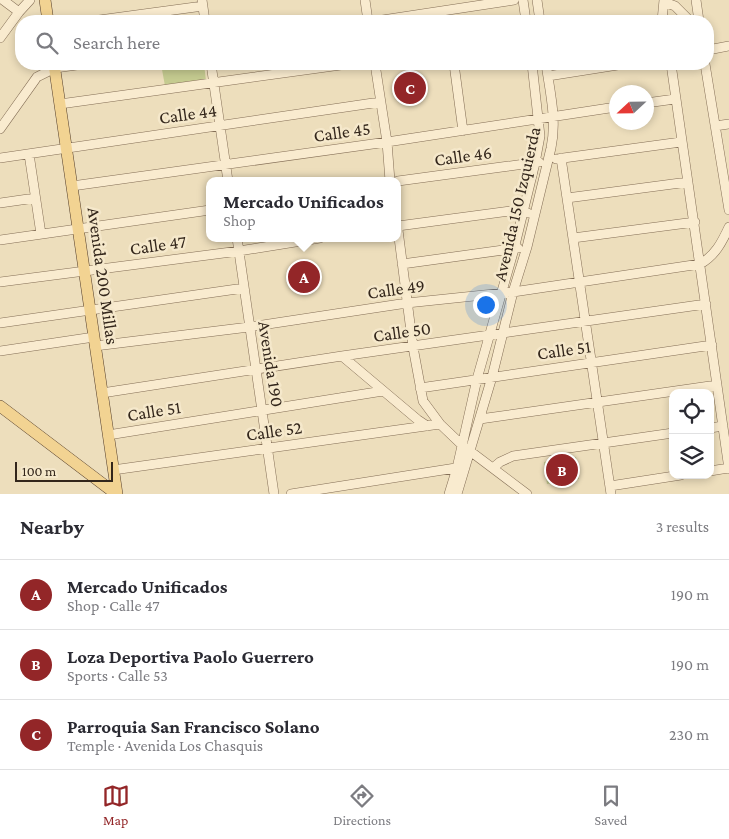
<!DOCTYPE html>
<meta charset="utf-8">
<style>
:root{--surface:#fff;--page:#f7f7f7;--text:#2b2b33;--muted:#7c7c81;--line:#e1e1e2;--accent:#932628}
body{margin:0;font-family:"Crimson Pro",serif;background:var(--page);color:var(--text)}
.controls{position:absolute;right:15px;bottom:15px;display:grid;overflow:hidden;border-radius:10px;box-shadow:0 2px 8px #0003}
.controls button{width:45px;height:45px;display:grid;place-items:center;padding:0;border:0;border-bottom:1px solid var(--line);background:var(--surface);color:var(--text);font:25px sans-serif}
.compass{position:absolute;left:609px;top:85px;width:45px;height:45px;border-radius:50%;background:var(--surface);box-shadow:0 2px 8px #0003;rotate:248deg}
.scale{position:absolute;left:15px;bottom:12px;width:98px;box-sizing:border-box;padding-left:5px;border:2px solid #33261b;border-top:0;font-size:14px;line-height:18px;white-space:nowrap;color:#33261b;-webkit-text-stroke:4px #f5e8cb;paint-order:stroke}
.you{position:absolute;left:485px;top:304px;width:18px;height:18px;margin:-12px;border:4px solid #fff;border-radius:50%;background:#1a73e8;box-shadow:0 0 0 8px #1a73e833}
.badge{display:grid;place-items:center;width:32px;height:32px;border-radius:50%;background:var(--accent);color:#fff;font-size:16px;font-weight:700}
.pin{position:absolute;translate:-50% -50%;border:2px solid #fff;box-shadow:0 1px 5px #0006}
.popup{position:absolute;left:206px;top:177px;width:195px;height:65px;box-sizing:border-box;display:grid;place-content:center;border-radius:10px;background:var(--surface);filter:drop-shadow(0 1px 4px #0005);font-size:16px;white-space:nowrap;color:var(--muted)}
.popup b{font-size:19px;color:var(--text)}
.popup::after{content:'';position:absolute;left:50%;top:100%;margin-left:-10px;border:10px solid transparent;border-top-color:var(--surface)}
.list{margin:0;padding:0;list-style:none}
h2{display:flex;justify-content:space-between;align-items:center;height:65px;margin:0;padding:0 20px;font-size:21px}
h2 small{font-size:16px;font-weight:400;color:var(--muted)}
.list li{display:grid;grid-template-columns:32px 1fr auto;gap:15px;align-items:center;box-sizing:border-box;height:70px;padding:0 20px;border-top:1px solid var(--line)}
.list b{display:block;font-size:19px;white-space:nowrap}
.list p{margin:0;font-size:16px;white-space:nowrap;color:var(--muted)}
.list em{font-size:16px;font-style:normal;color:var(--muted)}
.icon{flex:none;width:28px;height:28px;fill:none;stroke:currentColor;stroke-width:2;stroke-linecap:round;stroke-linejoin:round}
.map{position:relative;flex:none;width:729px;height:494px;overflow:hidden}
.search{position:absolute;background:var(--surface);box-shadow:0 2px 8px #0003;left:15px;right:15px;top:15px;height:55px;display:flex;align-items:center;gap:12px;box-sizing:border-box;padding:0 18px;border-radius:20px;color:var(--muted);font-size:19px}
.sheet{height:275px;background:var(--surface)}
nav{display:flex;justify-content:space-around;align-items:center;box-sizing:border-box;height:70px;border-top:1px solid var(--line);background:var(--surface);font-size:14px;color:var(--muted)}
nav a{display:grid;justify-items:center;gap:2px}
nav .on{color:var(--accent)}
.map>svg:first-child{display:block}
.green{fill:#c5cb90}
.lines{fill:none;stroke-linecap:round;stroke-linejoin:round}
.minor-casing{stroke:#846e56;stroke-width:10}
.major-casing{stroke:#523c2a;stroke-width:12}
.minor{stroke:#f9ebcf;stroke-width:9}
.major{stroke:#f2d392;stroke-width:11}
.labels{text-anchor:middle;stroke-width:5;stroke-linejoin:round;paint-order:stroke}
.street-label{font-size:18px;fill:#33261b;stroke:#f5e8cb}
</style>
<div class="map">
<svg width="729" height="494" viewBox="0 0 729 494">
<rect width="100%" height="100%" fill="#eddebc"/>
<path class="green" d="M161 64H204L206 81 165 86Z
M576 457 579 479 547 484 544 462Z"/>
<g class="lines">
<g class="minor-casing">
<path id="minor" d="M3 0 19 12
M202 0 205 21
M365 0 368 21
M523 0 526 21
M537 0 540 21
M696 0 699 21
M664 2 675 6 690 21
M92 21 203 6
M376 21 514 0
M648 21 662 19
M662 21 664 0
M0 38 19 12 30 0
M708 50 729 46
M211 64 228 181
M375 64 387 142 390 181
M454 64 463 131
M671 64C691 199 710 334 729 469
M705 64 729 210
M548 76 624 64
M646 103 675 99
M60 104 348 64
M715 126 729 124
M0 129 37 77 55 68 84 64
M29 154 41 234
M0 158 380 102
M561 158 611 494
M556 159 681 142
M398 181 539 162
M72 186 387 142 616 107
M567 198 688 182
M0 203 35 198
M398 226 517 210 528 213
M398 230 413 347 423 401 440 424 462 445 527 494
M237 238 274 494
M573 238 695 222
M0 240 210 210
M402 264 518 248
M0 282 239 251 320 238
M0 323 244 288
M95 346 249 327 407 303 513 292 700 264C715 256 722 242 729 227
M0 351 94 337
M342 356 418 420 427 426
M420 388 712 345
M102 393 342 356 706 304
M480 419 717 385
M710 428 723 426
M108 435 383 391
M493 468 500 462 513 456 673 433
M113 470 440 424
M710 471 729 468
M610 486 681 475
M291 494 462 467
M449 494 457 468 477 379 514 249 535 163 540 136 532 64
M457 494 492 377 513 292 527 247 551 148C557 120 550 92 546 64"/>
</g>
<g class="major-casing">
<path id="major" d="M45 0 48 21
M54 64 117 494
M0 406 116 494"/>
</g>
<use href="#minor" class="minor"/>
<use href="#major" class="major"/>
</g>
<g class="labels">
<g class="street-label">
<text transform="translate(188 114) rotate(-8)" y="6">Calle 44</text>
<text transform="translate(342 132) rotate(-8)" y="6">Calle 45</text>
<text transform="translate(463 156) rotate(-8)" y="6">Calle 46</text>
<text transform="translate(517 204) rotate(-77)" y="6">Avenida 150 Izquierda</text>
<text transform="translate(158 245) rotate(-8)" y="6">Calle 47</text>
<text transform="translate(103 276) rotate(82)" y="6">Avenida 200 Millas</text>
<text transform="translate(396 289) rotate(-8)" y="6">Calle 49</text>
<text transform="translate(402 332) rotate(-8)" y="6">Calle 50</text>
<text transform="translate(564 350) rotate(-8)" y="6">Calle 51</text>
<text transform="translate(271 364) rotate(81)" y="6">Avenida 190</text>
<text transform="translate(154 411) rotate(-9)" y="6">Calle 51</text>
<text transform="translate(274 431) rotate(-8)" y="6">Calle 52</text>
</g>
</g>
</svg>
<div class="controls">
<button><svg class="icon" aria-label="locate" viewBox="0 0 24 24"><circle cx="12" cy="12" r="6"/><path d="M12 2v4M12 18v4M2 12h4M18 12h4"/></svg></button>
<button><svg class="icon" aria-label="layers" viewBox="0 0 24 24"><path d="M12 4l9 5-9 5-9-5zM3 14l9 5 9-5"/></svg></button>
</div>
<svg class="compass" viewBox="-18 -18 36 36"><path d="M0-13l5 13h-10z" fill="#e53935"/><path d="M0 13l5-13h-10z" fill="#7c7c81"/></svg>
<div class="scale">100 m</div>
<div class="you"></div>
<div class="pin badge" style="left:304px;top:277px">A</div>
<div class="popup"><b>Mercado Unificados</b>Shop</div>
<div class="pin badge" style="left:562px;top:470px">B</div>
<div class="pin badge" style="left:410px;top:88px">C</div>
<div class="search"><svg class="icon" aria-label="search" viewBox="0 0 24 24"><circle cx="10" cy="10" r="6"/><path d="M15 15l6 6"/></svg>Search here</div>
</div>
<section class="sheet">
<h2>Nearby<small>3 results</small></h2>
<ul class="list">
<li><span class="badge">A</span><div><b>Mercado Unificados</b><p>Shop · Calle 47</p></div><em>190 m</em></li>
<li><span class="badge">B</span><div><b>Loza Deportiva Paolo Guerrero</b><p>Sports · Calle 53</p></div><em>190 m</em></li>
<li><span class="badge">C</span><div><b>Parroquia San Francisco Solano</b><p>Temple · Avenida Los Chasquis</p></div><em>230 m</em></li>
</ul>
</section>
<nav>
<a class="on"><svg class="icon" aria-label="map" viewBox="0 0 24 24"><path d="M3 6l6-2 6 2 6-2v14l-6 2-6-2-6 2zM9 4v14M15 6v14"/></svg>Map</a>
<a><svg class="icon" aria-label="directions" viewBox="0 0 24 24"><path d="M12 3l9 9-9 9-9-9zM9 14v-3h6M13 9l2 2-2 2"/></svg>Directions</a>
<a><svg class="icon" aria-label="saved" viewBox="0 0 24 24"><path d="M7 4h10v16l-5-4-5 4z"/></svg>Saved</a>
</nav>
